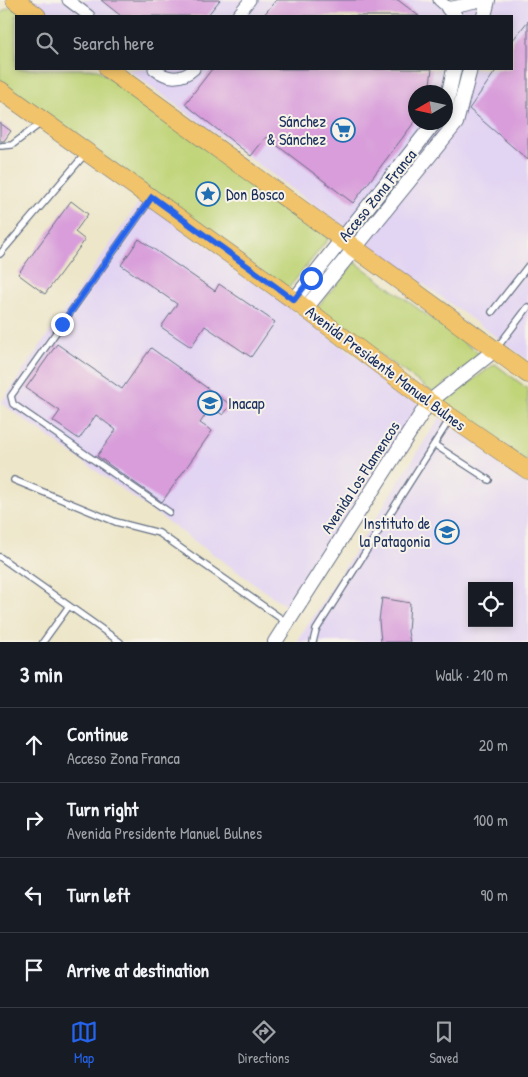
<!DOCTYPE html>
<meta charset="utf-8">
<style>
:root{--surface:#171b24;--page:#242831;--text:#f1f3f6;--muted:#9ea1a6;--line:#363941;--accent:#2563eb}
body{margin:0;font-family:"Patrick Hand",sans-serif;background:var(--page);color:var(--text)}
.controls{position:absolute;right:15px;bottom:15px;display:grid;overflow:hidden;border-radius:0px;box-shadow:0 2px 8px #0003}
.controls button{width:45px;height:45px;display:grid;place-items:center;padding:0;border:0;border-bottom:1px solid var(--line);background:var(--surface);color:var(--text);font:25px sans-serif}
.compass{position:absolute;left:408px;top:85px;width:45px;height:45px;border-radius:50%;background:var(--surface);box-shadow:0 2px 8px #0003;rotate:261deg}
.stop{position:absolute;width:15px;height:15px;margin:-11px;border:4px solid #2563eb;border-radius:50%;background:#fff}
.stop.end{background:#2563eb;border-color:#fff;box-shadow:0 1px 5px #0008}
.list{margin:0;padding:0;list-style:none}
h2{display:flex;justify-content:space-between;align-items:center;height:65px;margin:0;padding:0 20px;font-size:21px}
h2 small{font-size:16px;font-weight:400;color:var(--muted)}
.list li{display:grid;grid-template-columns:32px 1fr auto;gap:15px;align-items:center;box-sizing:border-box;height:75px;padding:0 20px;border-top:1px solid var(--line)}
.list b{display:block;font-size:19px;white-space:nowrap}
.list p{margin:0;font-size:16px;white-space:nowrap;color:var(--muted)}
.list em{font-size:16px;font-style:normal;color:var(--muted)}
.icon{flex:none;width:28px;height:28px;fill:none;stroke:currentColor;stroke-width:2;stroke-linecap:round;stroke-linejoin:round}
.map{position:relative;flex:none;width:528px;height:642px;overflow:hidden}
.search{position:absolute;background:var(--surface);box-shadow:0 2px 8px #0003;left:15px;right:15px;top:15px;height:55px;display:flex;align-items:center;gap:12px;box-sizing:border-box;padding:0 18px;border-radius:0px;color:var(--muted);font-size:19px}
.sheet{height:365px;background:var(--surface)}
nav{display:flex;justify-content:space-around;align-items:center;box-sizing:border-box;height:70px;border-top:1px solid var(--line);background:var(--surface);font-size:14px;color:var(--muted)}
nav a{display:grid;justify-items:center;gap:2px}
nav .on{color:var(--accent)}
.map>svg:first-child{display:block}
.built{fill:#e2d4f3;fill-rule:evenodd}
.green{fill:#c0d478;stroke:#6e826b}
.building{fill:#d89dda}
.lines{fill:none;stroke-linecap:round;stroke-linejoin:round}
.service-casing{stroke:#646f83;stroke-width:8}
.minor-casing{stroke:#646f83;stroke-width:13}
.tertiary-casing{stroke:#646f83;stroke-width:16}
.primary-casing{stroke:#646f83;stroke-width:19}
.service{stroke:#fff;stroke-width:5.5}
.minor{stroke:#fff;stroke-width:11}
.tertiary{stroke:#fff;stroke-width:14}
.primary{stroke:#f1c36a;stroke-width:18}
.route{stroke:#2563eb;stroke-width:6}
.labels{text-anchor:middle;stroke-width:4;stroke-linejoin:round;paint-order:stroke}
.poi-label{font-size:16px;fill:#1b2f5e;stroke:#f7f3e8;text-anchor:end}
.street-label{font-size:16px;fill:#1b2f5e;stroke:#f7f3e8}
</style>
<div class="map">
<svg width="528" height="642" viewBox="0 0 528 642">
<rect width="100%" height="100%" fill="#f7f3e8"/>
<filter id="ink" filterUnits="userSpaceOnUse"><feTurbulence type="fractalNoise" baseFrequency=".02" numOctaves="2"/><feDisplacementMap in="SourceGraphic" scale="10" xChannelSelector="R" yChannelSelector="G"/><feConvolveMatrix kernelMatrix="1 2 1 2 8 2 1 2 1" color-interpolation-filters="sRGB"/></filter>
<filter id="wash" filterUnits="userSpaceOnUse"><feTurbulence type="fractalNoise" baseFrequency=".0096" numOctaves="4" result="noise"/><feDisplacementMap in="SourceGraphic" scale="20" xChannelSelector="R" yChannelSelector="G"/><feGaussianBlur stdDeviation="1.12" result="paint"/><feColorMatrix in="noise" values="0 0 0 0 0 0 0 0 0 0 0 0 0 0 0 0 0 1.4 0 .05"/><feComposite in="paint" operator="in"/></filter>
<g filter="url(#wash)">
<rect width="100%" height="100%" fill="#ede6c9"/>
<path class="built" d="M32 0H528V360L127 69H512V16H54ZM416 92H446V122H416Z
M142 198 420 404 290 609 1 403Z
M440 417 528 478V642H297ZM472 586H509V623H472Z"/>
<path class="green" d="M12 7 26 16H16V69H97L329 238 287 290 0 86V14L6 9Z
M355 262 481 355 434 393 316 309Z
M495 364 528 389V463L443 402Z"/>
<g id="blocks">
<path class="building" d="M101 0H220L207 16H121Z
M276 0H398L419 16H263Z
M528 21V160L469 109 497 69H512V41Z
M212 69H432L429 92H416V120L353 203 266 137 251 156 185 104Z
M0 123 11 131 4 141H0Z
M71 201 88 214 75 232 85 240 45 294 18 274Z
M139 239 215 291 219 284 275 322 251 357 205 326 191 347 161 327 177 304 121 265Z
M57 344 122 389 151 348 231 405 223 415 211 407 200 423 212 431 162 502 97 456 116 430 96 415 79 439 53 421 60 411 26 388Z
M382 598 410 603 408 632 410 642H381L379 621Z"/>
</g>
</g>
<g filter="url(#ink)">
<use href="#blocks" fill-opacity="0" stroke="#646f83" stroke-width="1"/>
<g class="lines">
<g class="service-casing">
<path id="service" d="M1 146 12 145 41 123
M150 200 11 396 13 404 169 512
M0 254 86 153
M492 312 528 266
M496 349 528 307
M435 445 489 480
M14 480 116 522 159 533 286 622
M0 557 120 642
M43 642 69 606
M313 642 316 630 450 419"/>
</g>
<g class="minor-casing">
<path id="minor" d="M68 0 89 16
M439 0 448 8 485 0
M237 16 250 0
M154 69C167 79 181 81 194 69"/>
</g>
<g class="tertiary-casing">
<path id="tertiary" d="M448 8 455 16
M484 16 488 0
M446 106 454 69
M294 300 435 122
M306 308 456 123 470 69
M275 642 429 402 495 350"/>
</g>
<g class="primary-casing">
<path id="primary" d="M15 0 37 16
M108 69 528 374
M0 90 294 300 429 402 528 470"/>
</g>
<use href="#service" class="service"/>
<use href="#minor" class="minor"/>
<use href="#tertiary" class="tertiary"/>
<use href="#primary" class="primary"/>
</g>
</g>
<g class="lines" filter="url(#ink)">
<path class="route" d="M62 324 152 197 294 300 311 278"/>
</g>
<defs>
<g id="supermarket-ring" transform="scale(1.25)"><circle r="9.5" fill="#f7f3e8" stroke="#1f6fb2" stroke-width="1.5"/><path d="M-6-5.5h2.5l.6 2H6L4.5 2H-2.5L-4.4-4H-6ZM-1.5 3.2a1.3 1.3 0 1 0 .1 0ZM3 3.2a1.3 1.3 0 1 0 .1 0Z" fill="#1f6fb2"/></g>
<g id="sight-ring" transform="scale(1.25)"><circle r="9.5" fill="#f7f3e8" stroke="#1f6fb2" stroke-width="1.5"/><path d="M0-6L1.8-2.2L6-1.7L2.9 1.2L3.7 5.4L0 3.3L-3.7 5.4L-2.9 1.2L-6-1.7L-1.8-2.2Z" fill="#1f6fb2"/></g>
<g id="university-ring" transform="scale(1.25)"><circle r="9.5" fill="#f7f3e8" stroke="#1f6fb2" stroke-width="1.5"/><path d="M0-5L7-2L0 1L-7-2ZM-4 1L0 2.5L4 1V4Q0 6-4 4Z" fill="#1f6fb2"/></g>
</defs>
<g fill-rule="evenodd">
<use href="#supermarket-ring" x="343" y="130"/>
<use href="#sight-ring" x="208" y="194"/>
<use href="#university-ring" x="210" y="403"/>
<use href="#university-ring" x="447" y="532"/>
</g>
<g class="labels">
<g class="poi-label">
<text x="326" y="127">Sánchez<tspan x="326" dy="18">&amp; Sánchez</tspan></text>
<text x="226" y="200" text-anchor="start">Don Bosco</text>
<text x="228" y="409" text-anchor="start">Inacap</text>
<text x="430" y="529">Instituto de<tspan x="430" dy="18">la Patagonia</tspan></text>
</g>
<g class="street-label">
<text transform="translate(377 195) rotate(-51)" y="6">Acceso Zona Franca</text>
<text transform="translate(386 368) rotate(37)" y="6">Avenida Presidente Manuel Bulnes</text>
<text transform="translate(360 477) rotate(-57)" y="6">Avenida Los Flamencos</text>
</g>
</g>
</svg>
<div class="controls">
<button><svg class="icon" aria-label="locate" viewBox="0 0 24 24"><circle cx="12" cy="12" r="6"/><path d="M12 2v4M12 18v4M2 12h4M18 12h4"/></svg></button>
</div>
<svg class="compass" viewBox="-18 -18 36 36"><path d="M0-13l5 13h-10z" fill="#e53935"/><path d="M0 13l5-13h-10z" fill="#9ea1a6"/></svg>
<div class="stop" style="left:311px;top:278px"></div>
<div class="stop end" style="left:62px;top:324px"></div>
<div class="search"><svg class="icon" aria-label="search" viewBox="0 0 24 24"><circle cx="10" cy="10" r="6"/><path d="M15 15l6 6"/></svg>Search here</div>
</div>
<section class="sheet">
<h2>3 min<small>Walk · 210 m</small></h2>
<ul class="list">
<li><svg class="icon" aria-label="ahead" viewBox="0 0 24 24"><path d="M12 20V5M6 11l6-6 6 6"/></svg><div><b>Continue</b><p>Acceso Zona Franca</p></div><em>20 m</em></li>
<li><svg class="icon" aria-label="right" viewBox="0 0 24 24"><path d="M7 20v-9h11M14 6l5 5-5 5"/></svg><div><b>Turn right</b><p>Avenida Presidente Manuel Bulnes</p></div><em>100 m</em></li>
<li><svg class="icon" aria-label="left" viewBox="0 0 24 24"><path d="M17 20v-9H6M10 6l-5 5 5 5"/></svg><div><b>Turn left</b></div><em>90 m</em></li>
<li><svg class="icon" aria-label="arrive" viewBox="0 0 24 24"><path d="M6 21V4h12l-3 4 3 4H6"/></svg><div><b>Arrive at destination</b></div></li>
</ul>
</section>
<nav>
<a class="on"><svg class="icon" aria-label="map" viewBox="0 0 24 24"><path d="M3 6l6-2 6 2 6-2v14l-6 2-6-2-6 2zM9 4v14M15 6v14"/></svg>Map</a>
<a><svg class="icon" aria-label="directions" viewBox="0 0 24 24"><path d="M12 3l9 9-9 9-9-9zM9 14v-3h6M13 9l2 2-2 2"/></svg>Directions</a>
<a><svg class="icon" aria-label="saved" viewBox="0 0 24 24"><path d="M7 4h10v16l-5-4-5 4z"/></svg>Saved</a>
</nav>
